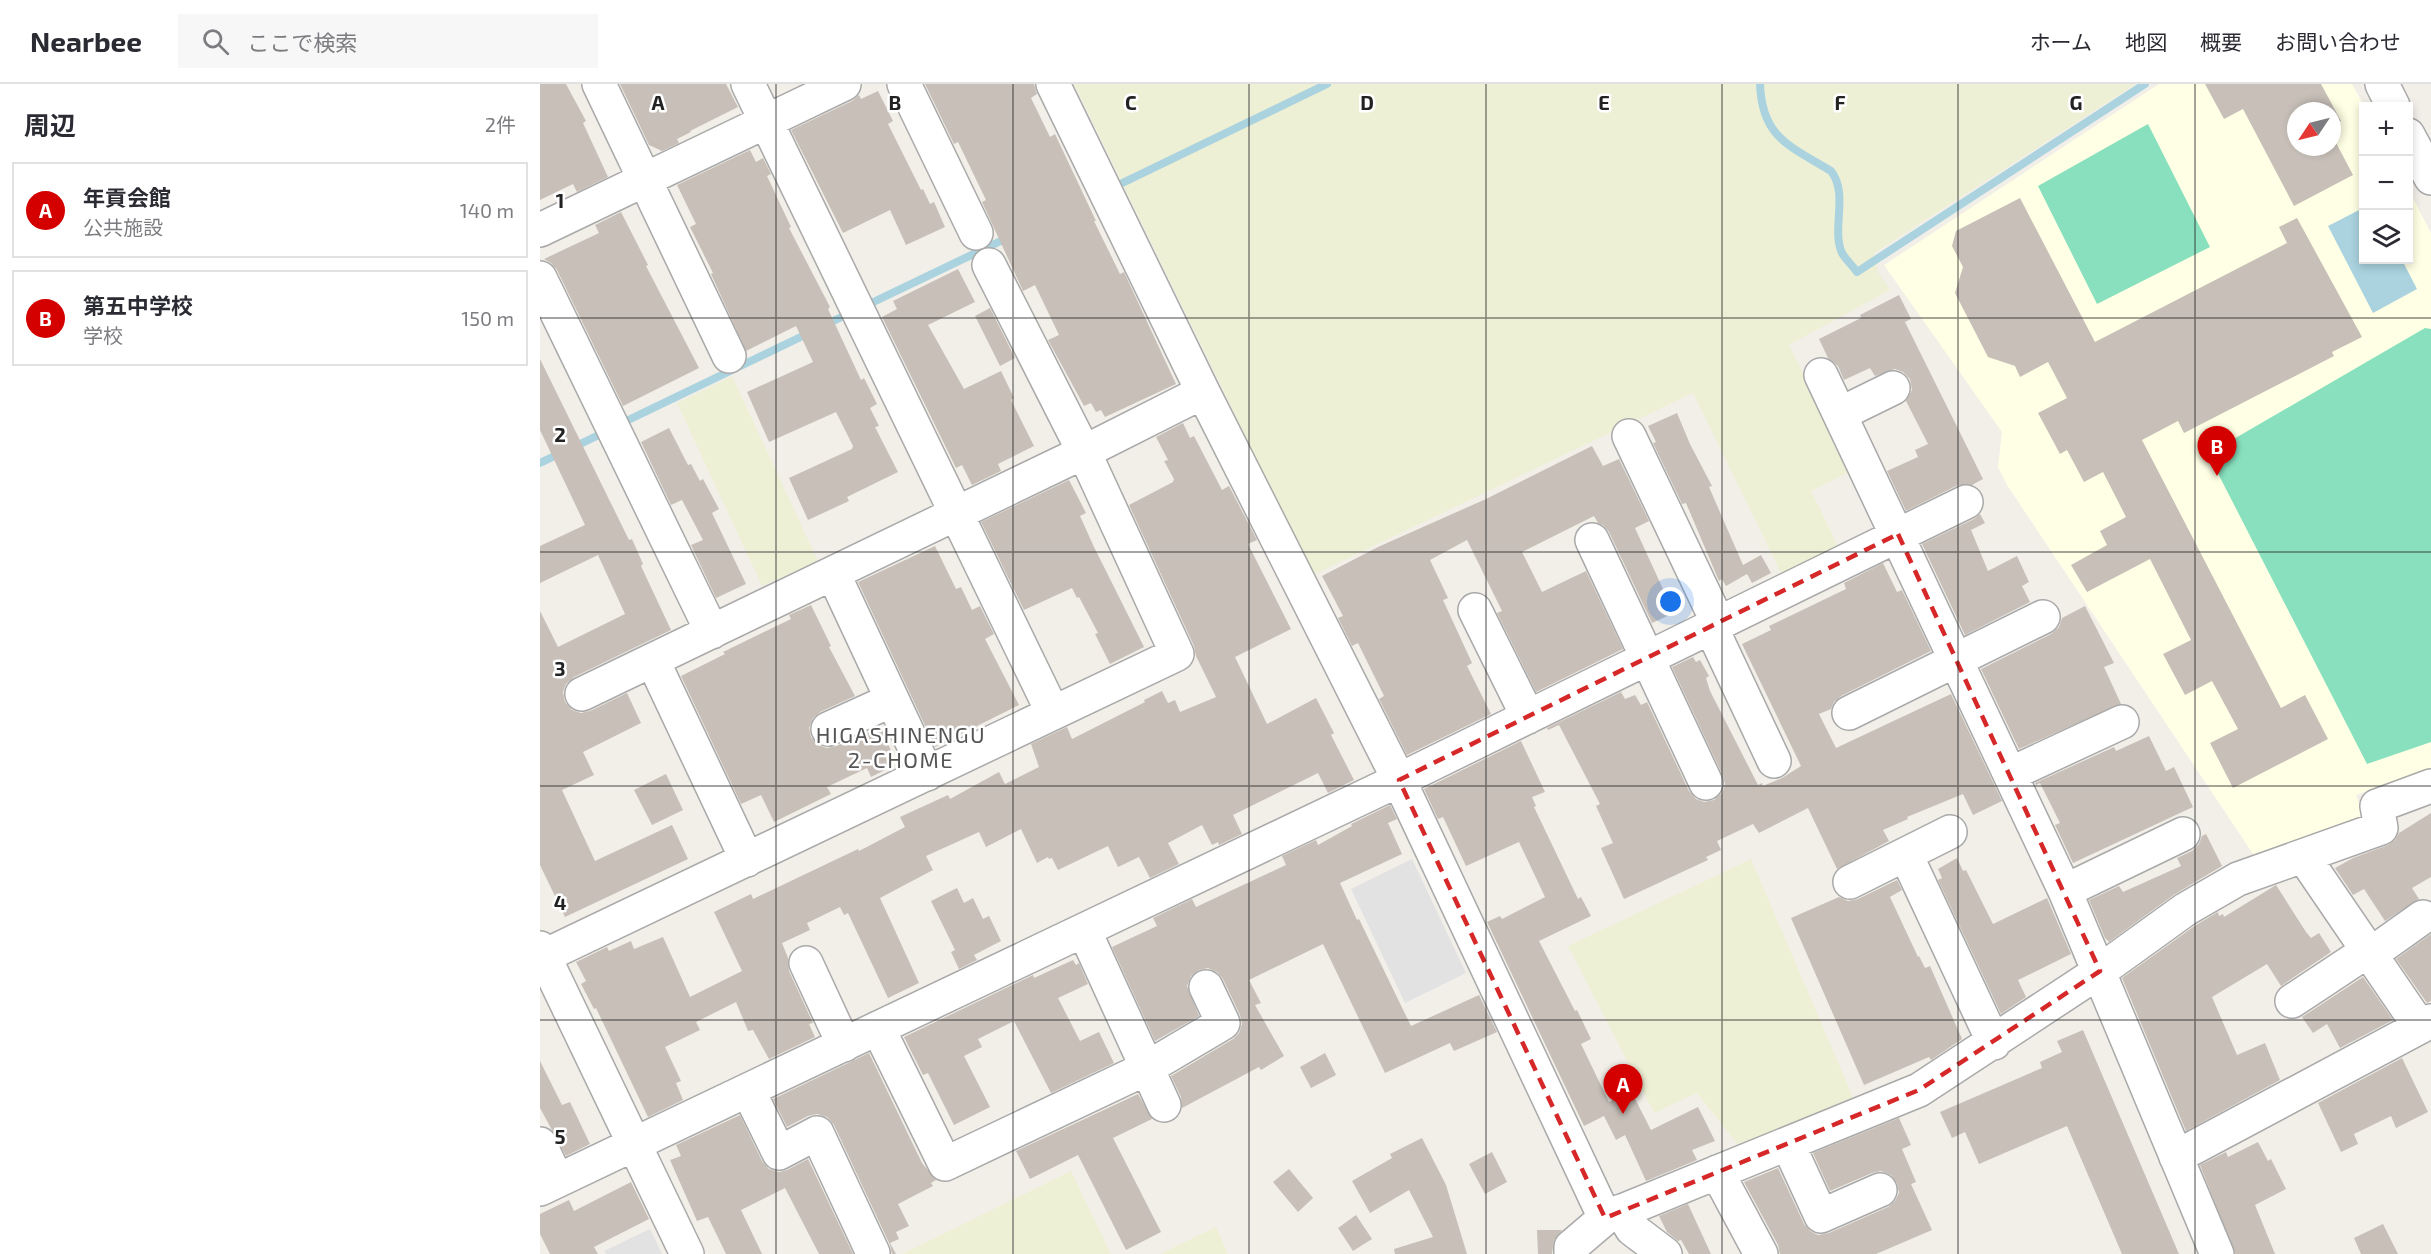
<!DOCTYPE html>
<html lang="ja">
<meta charset="utf-8">
<style>
:root{--surface:#fff;--page:#f7f7f7;--text:#2b2b33;--muted:#7c7c81;--line:#e1e1e2;--accent:#d40000}
body{margin:0;font-family:"Exo 2","Noto Sans JP",sans-serif;background:var(--page);color:var(--text)}
.controls{position:absolute;right:18px;top:18px;display:grid;overflow:hidden;border-radius:0px;box-shadow:0 3px 9px #0003}
.controls button{width:54px;height:54px;display:grid;place-items:center;padding:0;border:0;border-bottom:2px solid var(--line);background:var(--surface);color:var(--text);font:30px sans-serif}
.compass{position:absolute;left:1747px;top:18px;width:54px;height:54px;border-radius:50%;background:var(--surface);box-shadow:0 3px 9px #0003;rotate:235deg}
.you{position:absolute;left:1131px;top:518px;width:21px;height:21px;margin:-15px;border:4px solid #fff;border-radius:50%;background:#1a73e8;box-shadow:0 0 0 9px #1a73e833}
.badge{display:grid;place-items:center;width:39px;height:39px;border-radius:50%;background:var(--accent);color:#fff;font-size:20px;font-weight:700}
.pin{position:absolute;translate:-50% -50px;filter:drop-shadow(0 2px 3px #0008)}
.pin::after{content:'';position:absolute;top:32px;width:21px;height:18px;background:inherit;clip-path:polygon(0 0,100% 0,50% 100%)}
.list{margin:0;padding:0;list-style:none}
h2{display:flex;justify-content:space-between;align-items:center;height:78px;margin:0;padding:0 24px;font-size:26px}
h2 small{font-size:20px;font-weight:400;color:var(--muted)}
.list li{display:grid;grid-template-columns:39px 1fr auto;gap:18px;align-items:center;box-sizing:border-box;height:96px;margin:0 12px 12px;padding:0 12px;border:2px solid var(--line);border-radius:0px}
.list b{display:block;font-size:22px;white-space:nowrap}
.list p{margin:0;font-size:20px;white-space:nowrap;color:var(--muted)}
.list em{font-size:20px;font-style:normal;color:var(--muted)}
.icon{flex:none;width:33px;height:33px;fill:none;stroke:currentColor;stroke-width:2;stroke-linecap:round;stroke-linejoin:round}
.map{position:relative;flex:none;width:1891px;height:1170px;overflow:hidden}
header{display:flex;align-items:center;gap:36px;box-sizing:border-box;height:84px;padding:0 30px;background:var(--surface);border-bottom:2px solid var(--line)}
header strong{font-size:28px}
nav{display:flex;gap:33px;margin-inline-start:auto;font-size:21px}
.search{width:420px;height:54px;background:var(--page);display:flex;align-items:center;gap:15px;box-sizing:border-box;padding:0 21px;border-radius:0px;color:var(--muted);font-size:22px}
main{display:flex}
aside{flex:1;background:var(--surface)}
.map>svg:first-child{display:block}
.education{fill:#ffffe5;fill-rule:evenodd}
.farmland{fill:#eef0d5}
.pitch{fill:#88e0be}
.parking{fill:#e2e2e2}
.water{fill:#aad3df}
.lines{fill:none;stroke-linecap:round;stroke-linejoin:round}
.stream{stroke:#aad3df;stroke-width:8}
.building{fill:#c7bfb8}
.minor-casing{stroke:#a9a9a9;stroke-width:36}
.minor{stroke:#fff;stroke-width:33}
.marked{fill:none;stroke:#d62828;stroke-width:4.5;stroke-dasharray:12 8;stroke-linejoin:round}
.grid{fill:none;stroke:#222;stroke-width:1.5;stroke-opacity:0.55}
.labels{text-anchor:middle;stroke-width:5;stroke-linejoin:round;paint-order:stroke}
.neighbourhood-label{font-size:22px;letter-spacing:1.5px;fill:#555;stroke:#fff}
.grid-label{font-size:20px;text-anchor:middle;font-weight:bold;fill:#222;stroke:#fff;stroke-width:5;stroke-linejoin:round;paint-order:stroke}
</style>
<header>
<strong>Nearbee</strong>
<div class="search"><svg class="icon" aria-label="search" viewBox="0 0 24 24"><circle cx="10" cy="10" r="6"/><path d="M15 15l6 6"/></svg>ここで検索</div>
<nav><a>ホーム</a><a>地図</a><a>概要</a><a>お問い合わせ</a></nav>
</header>
<main>
<aside>
<h2>周辺<small>2件</small></h2>
<ul class="list">
<li><span class="badge">A</span><div><b>年貢会館</b><p>公共施設</p></div><em>140 m</em></li>
<li><span class="badge">B</span><div><b>第五中学校</b><p>学校</p></div><em>150 m</em></li>
</ul>
</aside>
<div class="map">
<svg width="1891" height="1170" viewBox="0 0 1891 1170">
<rect width="100%" height="100%" fill="#f2efe9"/>
<path class="education" d="M1619 0H1812L1824 22V176H1868L1869 106 1891 149V685L1816 711 1824 734 1715 773 1467 401 1458 383 1462 348 1344 181ZM1756 27H1792V63H1756Z"/>
<path class="farmland" d="M534 0H1596L1334 169 1338 188 1350 206 1249 261 1312 387 1271 407 1299 464 1242 491 1153 309 773 491Z
M192 292 278 477 222 502 137 319Z
M1211 775 1315 1018 1199 1062 1157 1009 1114 1029 1028 862Z
M531 1087 571 1170H362Z
M676 1143 688 1170H620Z"/>
<path class="pitch" d="M1608 40 1670 163 1557 220 1498 102Z
M1885 244 1891 245V658L1827 680 1668 370Z"/>
<path class="parking" d="M872 775 926 889 865 919 811 805Z
M110 1145 122 1170H66L64 1167Z"/>
<path class="water" d="M1823 124 1824 176H1862L1877 205 1833 229 1788 142Z"/>
<g class="lines">
<path class="stream" d="M1220 0C1222 54 1250 62 1291 87 1309 110 1291 145 1302 169 1306 176 1313 182 1317 188L1605 0
M572 104 787 0
M323 223 469 153
M285 241 310 229
M80 340 269 249
M34 363 67 347
M0 379 21 369"/>
</g>
<path class="building" d="M0 0H26L46 37 43 39 68 93 37 108 33 100 0 116Z
M80 0H186L198 23 150 47 151 48 137 55 139 59 122 67 109 61Z
M385 0H494L497 10 491 14 510 53 515 50 556 137H554L580 190 584 188 636 300 565 333 561 326 556 328 551 319 544 322 508 256 519 251 495 201 483 207 442 118 446 116 418 58 414 60Z
M1665 0H1781L1801 37 1792 42V27H1756V63H1792V51L1813 91 1754 122 1703 25 1684 35Z
M338 7 353 37 348 40 381 106 383 105 390 120 394 118 405 143 366 161 350 126 303 149 251 46 312 17 319 11 321 15Z
M210 66 216 78 223 74 231 90 227 92 251 143 249 144 290 223 288 225 321 296 324 294 337 320 330 324 339 342 335 343 358 388 307 413 309 417 268 436 249 394 312 365 313 362 296 328 229 358 207 308 273 278 256 242 206 267 171 190 173 189 150 143 156 140 137 101Z
M1480 114 1555 258 1747 159 1739 143 1757 134 1822 253 1792 268 1794 272 1644 349 1638 337 1602 356 1741 624 1765 611 1788 655 1693 704 1670 659 1698 645 1672 597 1645 611 1623 570 1651 556 1610 475 1547 508 1531 481 1567 461 1560 447 1586 433 1563 388 1544 398 1527 366 1520 370 1498 329 1527 314 1508 278 1480 293 1475 282 1448 273 1415 209 1423 183 1412 162 1416 147Z
M81 128 108 181 106 182 159 284 83 322 17 186 11 179 4 175 59 149 55 141Z
M418 185 435 218 388 241 424 305 461 287 474 314 471 316 494 362 458 380 461 387 432 401 422 381 416 384 342 233 357 225 353 217Z
M1359 211 1371 235 1365 238 1443 395 1432 401H1418L1366 427 1347 387 1378 373 1375 366 1388 360 1366 317 1372 306 1370 295 1363 288 1355 285 1335 292 1330 284 1304 296 1298 282 1288 274 1279 255 1321 234 1320 231Z
M450 224 475 274 460 282 435 232Z
M0 275 89 456 92 455 103 480 101 482 131 546 34 593 26 600 23 608 25 618 32 626 41 629 50 627 87 609 101 639 43 668 54 691 22 706 55 777 132 741 148 775 25 833 0 781V527L18 563 85 530 58 471 0 499V462L45 441 0 346Z
M1137 329 1150 360 1172 402 1169 403 1203 481 1221 471 1231 489 1212 499 1207 490 1186 502 1182 495 1179 497 1146 419 1142 420 1113 359 1116 358 1108 342Z
M643 339 650 354 654 352 682 406 689 402 717 456 708 460 751 545 695 573 727 640 776 614 794 649 791 651 814 696 788 709 778 689 693 731 702 750 679 761 678 758 672 761 662 741 628 759 639 780 610 794 599 773 578 783 568 762 518 786 512 774 509 775 508 773 497 779 481 745 446 763 439 748 386 772 393 786 340 814 379 899 348 914 308 829 304 831 300 823 267 839 270 846 242 859 248 874 249 887 273 939 269 940 275 953 229 975 213 946 208 947 196 918 156 938 160 946 125 963 141 997 136 999 143 1016 108 1033 56 924 54 925 41 900 46 897 36 878 67 863 69 867 91 857 94 865 123 853 150 913 202 887 174 828 211 810 213 815 318 765 319 767 365 743 360 733 408 711 410 715 459 688 465 700 499 683 491 660 527 643 532 655 605 618 604 616 622 607 628 619 635 616 640 628 676 613 656 572 654 562 589 421 633 398 634 395 624 377 628 376 616 353Z
M129 344 148 381 151 380 160 397 163 395 179 425 172 429 206 500 176 514 151 461 163 456 142 416 131 421 101 358Z
M1052 362 1063 382 1079 375 1109 437 1095 444 1134 529 1112 539 1069 448 1063 441 1058 439 1054 432 982 468 1002 508 1046 487 1083 565 996 608 957 529 962 527 927 456 890 476 908 514 903 516 932 579 927 582 951 630 867 671 839 615 844 612 818 559 812 562 798 534 803 532 782 492 838 463 946 415Z
M529 396 546 429 540 432 554 463 604 563 570 580 555 550 558 549 539 513 537 514 532 504 484 526 441 438Z
M1440 430 1445 439 1431 446 1448 487 1477 472 1489 498 1482 502 1490 518 1425 551 1382 460 1434 435Z
M395 462 416 505 421 503 432 526 440 522 454 550 445 555 479 621 395 663 318 498Z
M1343 479 1357 508 1362 506 1391 567 1301 612 1294 618 1291 625 1279 630 1296 664 1411 610 1462 717 1433 731 1423 710 1367 733 1368 735 1343 746 1349 757 1297 785 1268 724 1219 749 1213 740 1177 757 1181 766 1166 773 1168 776 1084 815 1061 764 1073 759 1056 722 1060 720 1019 641 1008 646 1007 644 1081 608 1085 615 1095 611 1101 621 1107 618 1149 707 1156 715 1164 718 1174 716 1182 709 1185 700 1183 692 1132 583 1153 573 1156 578 1160 576 1169 592 1166 594 1170 607 1218 701 1222 699 1223 702 1242 694 1261 682 1202 560 1231 546 1229 542 1306 505 1304 499Z
M271 521 291 562 289 563 315 612 280 628 273 634 269 644 271 653 278 661 287 664 296 662 341 643 352 669 345 672 351 683 331 693 327 684 287 703 291 710 234 738 221 711 201 720 141 592 185 570 183 568 251 535 249 531Z
M1545 522 1574 579 1564 583 1581 620 1479 665 1441 585 1511 550 1519 543 1522 534Z
M1609 652 1626 687 1634 683 1653 723 1533 779 1515 741 1520 739 1500 699 1496 701 1495 699 1574 663 1576 667Z
M981 657 1005 708 992 713 996 722 994 723 1038 815 1041 813 1051 832 999 857 1035 927 1037 926 1051 955 1041 960 1069 1018 1091 1007 1111 1046 1158 1023 1175 1057 1152 1066 1157 1076 1106 1097 1085 1051 1076 1056 1064 1032 1044 1042 947 838 960 832 962 835 1005 813 979 758 926 782 903 733 898 735 884 705Z
M126 690 143 726 112 741 94 706Z
M850 721 857 735 848 739 862 770 800 799 817 836 819 835 871 942 939 911 957 948 914 967 910 959 845 989 783 860 709 896 721 919 715 921 744 972 721 986 719 983 642 1024 641 1013 631 992 693 955 699 949 702 940 700 931 683 895 677 888 668 884 659 886 651 892 647 902 659 932 615 957 572 863 617 842 613 834 652 815 656 823 746 781 742 772 776 756 778 761 812 742 811 740Z
M1891 729V793L1872 804 1879 815 1845 837 1824 805 1813 811 1795 784 1813 774 1848 761 1855 756 1859 749Z
M1666 750 1682 782 1635 810 1569 858 1565 854 1549 816 1579 802 1583 808 1641 782 1637 774 1652 767 1659 760 1662 752Z
M1417 774 1423 787 1426 786 1453 840 1507 814 1531 870 1478 896 1486 913 1461 930 1398 796 1402 794 1398 785Z
M1357 796 1362 806 1350 813 1378 873 1379 872 1385 884 1390 882 1422 955 1391 976 1389 973 1324 1001 1251 834 1299 813 1308 817 1318 815Z
M1736 801 1766 848 1771 854 1779 849 1791 868 1741 902 1727 880 1672 913 1697 971 1725 959 1740 996 1646 1047 1582 894 1656 841 1678 828 1679 832 1683 830 1684 833Z
M417 804 424 819 433 814 443 835 449 832 461 857 434 871 437 876 419 885 411 868 415 866 391 817Z
M1891 850V917L1887 919 1856 875Z
M533 876 536 881 539 879 548 900 518 914 540 957 559 948 574 979 511 1009 474 937 438 955 442 963 424 972 450 1023 414 1041 388 989 383 991 364 953 493 891 494 894Z
M1823 893 1853 936 1800 964 1787 940 1773 949 1762 933Z
M1543 946 1639 1170H1582L1527 1042 1439 1080 1425 1048 1412 1054 1400 1028 1502 984 1500 978 1522 968 1517 957Z
M329 969 382 1079 396 1096 391 1099 393 1102 358 1120 369 1142 356 1148 359 1155 350 1159 356 1170H352L350 1161 294 1041 287 1033 277 1030 268 1032 247 1043 233 1015Z
M785 969 796 991 771 1004 760 983Z
M1862 974 1888 1028 1856 1044 1851 1032 1814 1050 1818 1060 1801 1068 1778 1019Z
M0 977 22 1021 30 1018 50 1060 26 1072 0 1024Z
M598 1010 612 1035 573 1054 621 1148 586 1166 538 1071 490 1095 476 1067Z
M200 1031 222 1077 229 1085 239 1088 247 1086 268 1075 313 1170H279L245 1104 201 1126 222 1170H186L168 1133 157 1137 130 1076 141 1072 136 1061Z
M1359 1034 1371 1061 1362 1065 1376 1098 1371 1100 1392 1146 1336 1170H1240L1238 1161 1204 1098 1238 1084 1264 1140 1270 1147 1278 1151 1289 1149 1348 1123 1355 1117 1359 1109 1357 1099 1351 1091 1341 1087 1332 1089 1290 1107 1273 1069Z
M882 1054 906 1101 927 1170H855L854 1165 893 1153 869 1106 830 1129 812 1097 852 1074 850 1070Z
M1718 1058 1728 1077 1731 1075 1746 1105 1715 1121 1735 1170H1695L1660 1081 1686 1068 1688 1073Z
M952 1068 967 1098 945 1110 929 1080Z
M749 1085 773 1114 758 1128 733 1098Z
M91 1098 109 1135 54 1163 58 1170H10L0 1150V1130L29 1116 34 1127Z
M1148 1120 1171 1170H1149L1141 1156 1138 1157 1127 1148 1119 1132Z
M816 1131 832 1155 813 1167 798 1144Z
M1843 1140 1858 1170H1821L1814 1154Z
M997 1146H1022L1014 1156 1012 1170H998Z"/>
<g class="lines">
<g class="minor-casing">
<path id="minor" d="M59 0 189 272
M208 0 513 629
M364 0 436 149
M513 0 663 308 859 696 1065 1134
M1842 0 1853 22
M1868 51 1891 94
M0 146 304 0
M0 194 172 548
M1281 291 1525 807 1677 1170
M1300 330 1353 304
M1089 352 1178 539
M1052 456 1166 699
M293 489 387 690
M935 526 988 633
M1171 543 1234 677
M113 577 207 776
M42 610 544 368 663 308
M1309 629 1503 533
M288 645 352 616
M1470 690 1582 638
M1366 771 1454 959
M1764 773 1880 943
M1310 798 1410 748
M1525 807 1643 750
M544 846 624 1021
M0 864 147 1170
M1831 870 1883 833
M4 872 637 570 544 368 449 181
M266 879 304 961
M1752 917 1829 866
M338 944 405 1080 607 984 683 939 666 903
M208 1006 239 1069 277 1049 333 1169
M0 1060 17 1097
M1248 1060 1281 1132 1340 1106
M1636 1073 1891 937
M1177 1088 1221 1170
M0 1105 859 696 1426 418
M1081 1127 1092 1145 1125 1170
M1031 1170V1163L1065 1134 1379 1006 1560 887 1646 825 1698 795 1841 744 1837 722 1891 702"/>
</g>
<use href="#minor" class="minor"/>
</g>
<path class="marked" d="M1358 450 1560 887 1379 1006 1065 1134 859 696Z"/>
<path class="grid" d="M236 0V1170M473 0V1170M709 0V1170M946 0V1170M1182 0V1170M1418 0V1170M1655 0V1170M0 234H1891M0 468H1891M0 702H1891M0 936H1891"/>
<g class="labels">
<g class="neighbourhood-label">
<text x="361" y="659">HIGASHINENGU<tspan x="361" dy="25">2-CHOME</tspan></text>
</g>
</g>
<g class="grid-label">
<text x="118" y="26">A</text>
<text x="355" y="26">B</text>
<text x="591" y="26">C</text>
<text x="827" y="26">D</text>
<text x="1064" y="26">E</text>
<text x="1300" y="26">F</text>
<text x="1536" y="26">G</text>
<text x="20" y="124">1</text>
<text x="20" y="358">2</text>
<text x="20" y="592">3</text>
<text x="20" y="826">4</text>
<text x="20" y="1060">5</text>
</g>
</svg>
<div class="controls">
<button>+</button>
<button>−</button>
<button><svg class="icon" aria-label="layers" viewBox="0 0 24 24"><path d="M12 4l9 5-9 5-9-5zM3 14l9 5 9-5"/></svg></button>
</div>
<svg class="compass" viewBox="-18 -18 36 36"><path d="M0-13l5 13h-10z" fill="#e53935"/><path d="M0 13l5-13h-10z" fill="#7c7c81"/></svg>
<div class="you"></div>
<div class="pin badge" style="left:1083px;top:1030px">A</div>
<div class="pin badge" style="left:1677px;top:392px">B</div>
</div>
</main>
